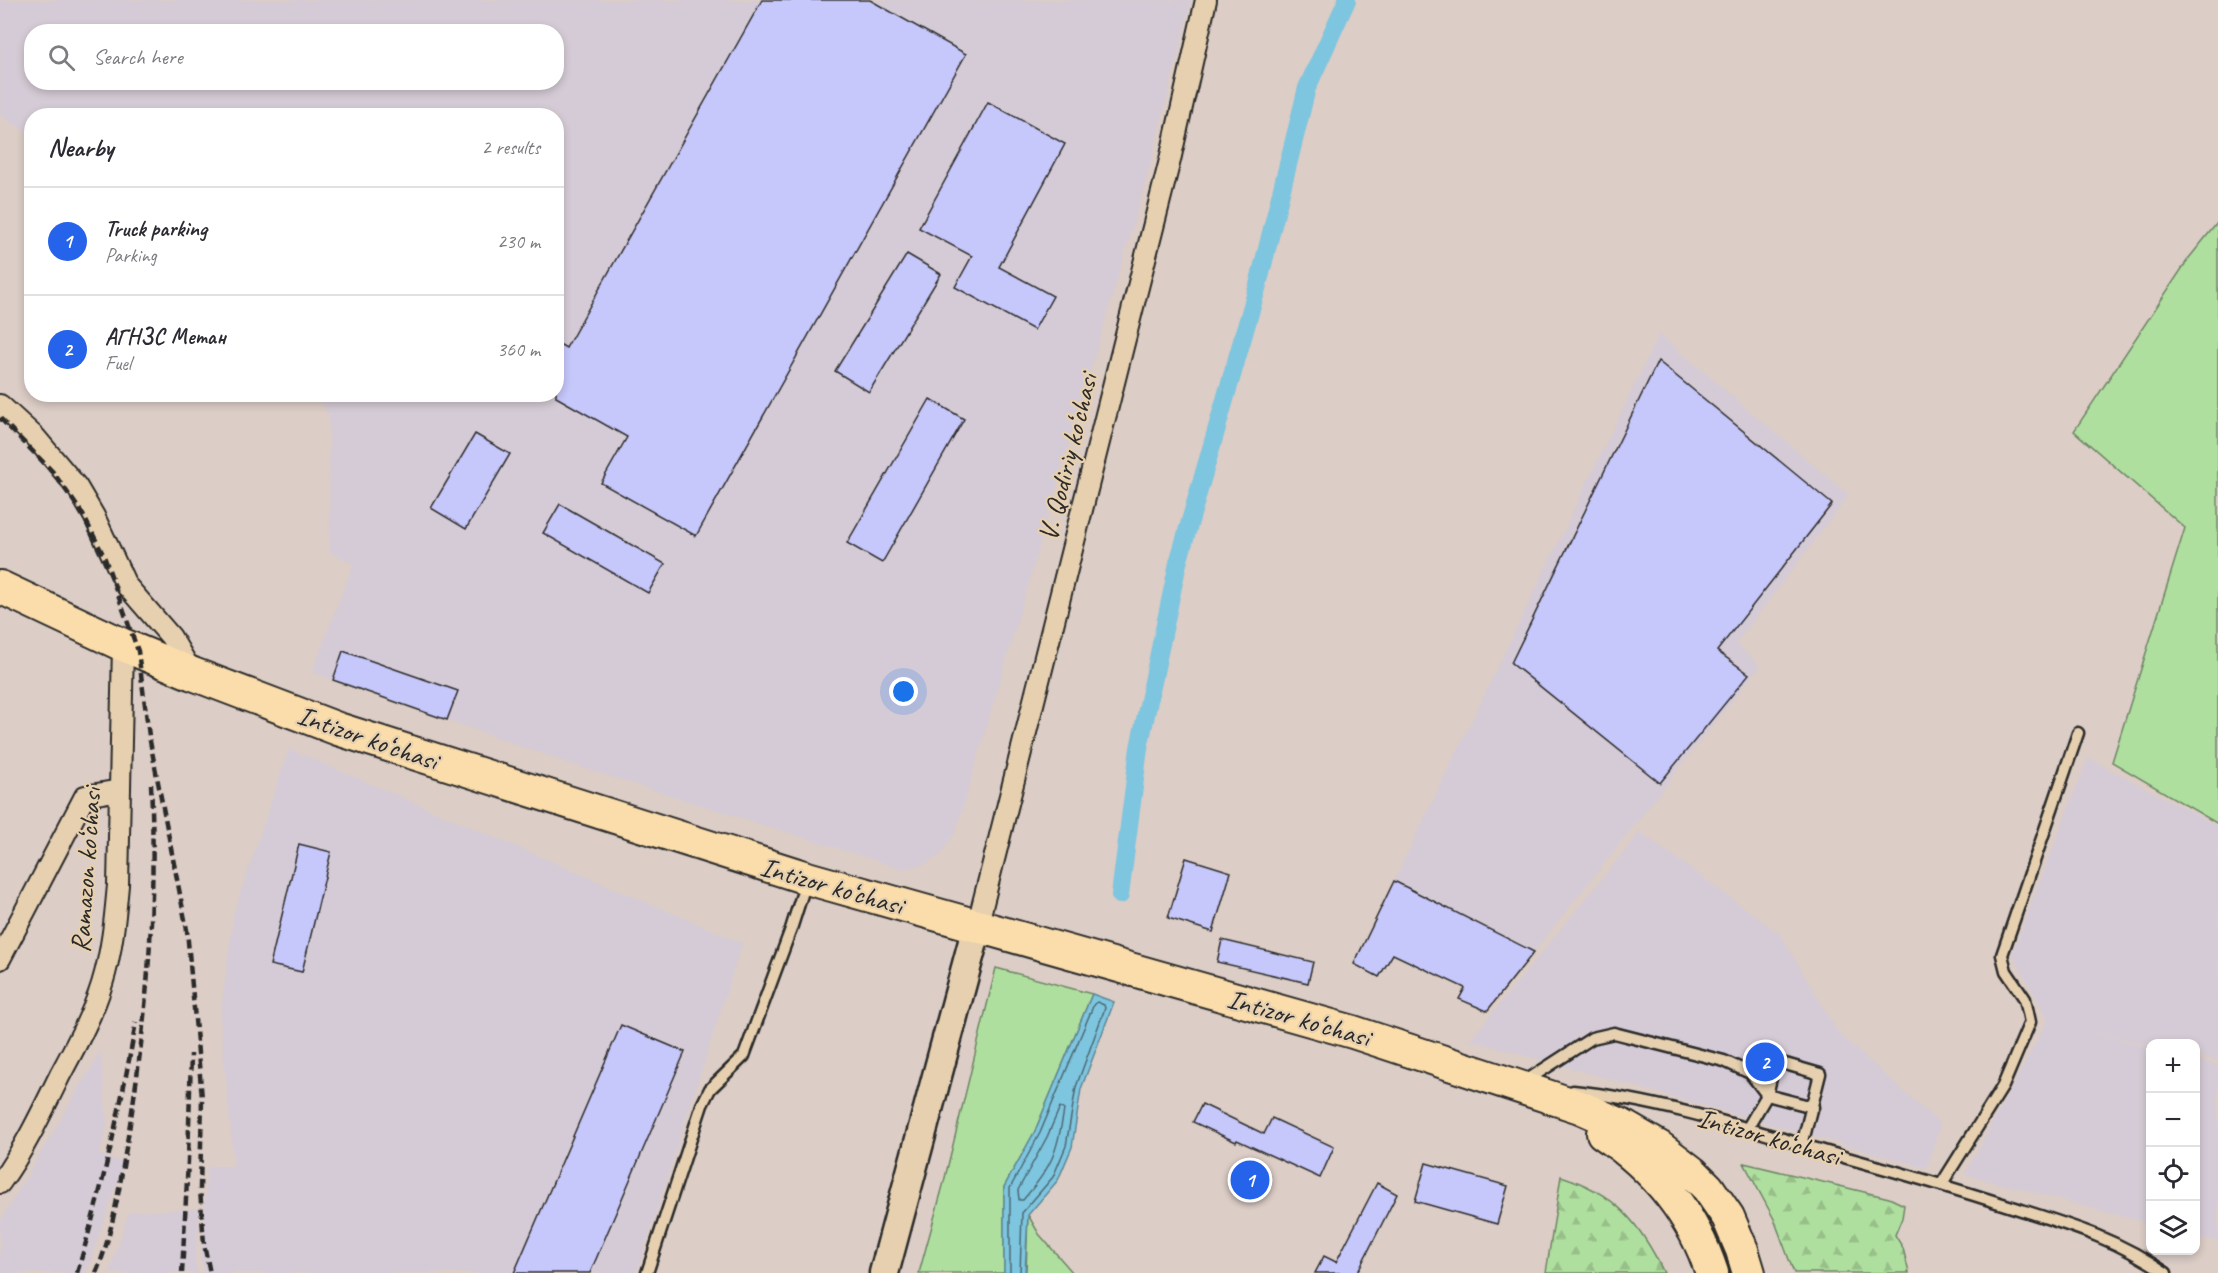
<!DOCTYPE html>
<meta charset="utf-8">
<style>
:root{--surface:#fff;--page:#f7f7f7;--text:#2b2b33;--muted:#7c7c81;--line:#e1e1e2;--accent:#2563eb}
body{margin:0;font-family:Caveat,sans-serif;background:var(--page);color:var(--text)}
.controls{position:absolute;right:18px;bottom:18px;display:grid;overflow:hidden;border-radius:12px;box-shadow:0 3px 9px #0003}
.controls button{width:54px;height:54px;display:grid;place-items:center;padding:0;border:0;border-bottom:2px solid var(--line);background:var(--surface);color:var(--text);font:30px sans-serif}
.you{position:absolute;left:904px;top:692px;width:21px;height:21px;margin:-15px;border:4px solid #fff;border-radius:50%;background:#1a73e8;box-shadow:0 0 0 9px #1a73e833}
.badge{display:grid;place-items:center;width:39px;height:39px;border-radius:50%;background:var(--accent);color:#fff;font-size:20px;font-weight:700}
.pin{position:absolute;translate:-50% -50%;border:3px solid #fff;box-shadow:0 2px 6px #0006}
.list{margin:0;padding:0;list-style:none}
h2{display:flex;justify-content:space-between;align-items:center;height:78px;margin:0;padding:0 24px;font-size:26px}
h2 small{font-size:20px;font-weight:400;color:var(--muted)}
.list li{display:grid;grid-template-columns:39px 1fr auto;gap:18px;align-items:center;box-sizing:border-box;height:108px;padding:0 24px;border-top:2px solid var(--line)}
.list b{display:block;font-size:22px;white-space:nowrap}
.list p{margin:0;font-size:20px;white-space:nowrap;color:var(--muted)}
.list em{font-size:20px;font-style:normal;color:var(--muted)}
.icon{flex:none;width:33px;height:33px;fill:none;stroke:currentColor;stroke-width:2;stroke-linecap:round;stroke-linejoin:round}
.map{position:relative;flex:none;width:2218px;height:1273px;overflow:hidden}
.search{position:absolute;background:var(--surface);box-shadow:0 3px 9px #0003;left:24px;top:24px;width:540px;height:66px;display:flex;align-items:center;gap:15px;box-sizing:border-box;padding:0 21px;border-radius:24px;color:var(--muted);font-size:22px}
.panel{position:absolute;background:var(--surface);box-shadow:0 3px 9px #0003;left:24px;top:108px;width:540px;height:294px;border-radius:24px}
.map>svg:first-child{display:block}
.built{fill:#d5cbd6;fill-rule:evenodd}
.green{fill:#afdf9f;stroke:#6d8565;stroke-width:1.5}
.forest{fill:url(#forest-firs);stroke:#6d8565;stroke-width:1.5}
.water{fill:#7ec5df;stroke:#5d8797;stroke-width:1.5}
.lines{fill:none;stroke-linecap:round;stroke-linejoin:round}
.shore{stroke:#4c6973;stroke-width:1.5}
.canal{stroke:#7ec5df;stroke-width:18}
.building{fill:#c6c7fa;stroke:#2b2b2b;stroke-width:1.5}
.lane-casing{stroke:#2b2b2b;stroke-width:15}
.street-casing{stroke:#2b2b2b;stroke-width:24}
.secondary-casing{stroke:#2b2b2b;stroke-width:33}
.primary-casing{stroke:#2b2b2b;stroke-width:36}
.lane{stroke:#e6d0af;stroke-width:10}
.street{stroke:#e6d0af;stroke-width:20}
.secondary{stroke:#e6d0af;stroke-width:28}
.primary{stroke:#fbddab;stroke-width:32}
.rail{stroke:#2b2b2b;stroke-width:4.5;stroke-dasharray:9 4.5;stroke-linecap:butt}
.labels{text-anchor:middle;stroke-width:4.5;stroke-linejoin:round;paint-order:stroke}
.street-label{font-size:28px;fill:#2b2b2b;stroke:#e6d0af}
</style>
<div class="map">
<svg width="2218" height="1273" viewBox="0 0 2218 1273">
<defs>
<pattern id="forest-firs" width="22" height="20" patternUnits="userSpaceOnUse" patternTransform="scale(1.5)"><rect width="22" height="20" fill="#afdf9f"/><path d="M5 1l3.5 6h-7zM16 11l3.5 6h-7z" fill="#97c089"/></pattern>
</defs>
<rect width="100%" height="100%" fill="#dccdc6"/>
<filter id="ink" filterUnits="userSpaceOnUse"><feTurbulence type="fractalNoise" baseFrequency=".0167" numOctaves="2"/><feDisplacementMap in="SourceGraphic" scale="12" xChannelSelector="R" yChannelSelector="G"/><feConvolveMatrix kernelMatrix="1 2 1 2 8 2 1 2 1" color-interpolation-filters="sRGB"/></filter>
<g filter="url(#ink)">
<path class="built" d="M0 0H1192L1147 177 956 831 941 854 925 864 903 869 571 764 312 672 353 564 330 552 329 418 320 395 556 394V116H32L31 135 0 115ZM32 32H556V82H32Z
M1659 334 1849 495 1736 643 1760 666 1534 952 1394 881Z
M289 749 742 943 637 1273H204L201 1258 207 1166H234L220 1018 234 912Z
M2088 758 2218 826V1054L2216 1060 2196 1056V1044L2150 1045 2086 1030 2150 1047V1224L1965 1174 2048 1020 2012 953Z
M1640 832 1780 934 1839 1034 1940 1124 1927 1168 1470 1040Z
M101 1051 107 1126 99 1155 124 1162 86 1273H0V1222Z
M2196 1059 2218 1065V1242L2196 1236Z
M200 1209 195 1260 198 1273H109L129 1212Z"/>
<path class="green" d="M2218 222V824L2112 762 2185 528 2074 431 2189 258Z
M996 968 1092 994 1035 1131 1004 1187V1273H919L943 1186Z
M1028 1215 1039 1234 1073 1273H1026Z"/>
<path class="forest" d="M1744 1163 1889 1198 1904 1205 1902 1218 1895 1235 1903 1248 1909 1273H1794L1774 1219Z
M1561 1176C1615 1193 1640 1223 1664 1273H1546Z"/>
<path class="water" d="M1092 994 1114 1002 1081 1089 1072 1147 1058 1180 1028 1215 1025 1273H1004V1187L1035 1131Z"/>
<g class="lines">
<path class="shore" d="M1060 1107 1064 1110C1057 1154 1052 1166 1023 1200H1019L1018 1190 1047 1137Z
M1010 1273V1188L1040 1133 1094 1004 1097 1002 1104 1005 1105 1008 1076 1087 1066 1146 1053 1177 1022 1213 1020 1273"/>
<path class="canal" d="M1120 895 1139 748 1178 563 1258 285 1307 88 1347 0"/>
</g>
<path class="building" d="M762 0H870L966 54 696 536 601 483 627 437 556 397V342L566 348Z
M988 102 1065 144 999 267 1053 296 1034 330 955 287 972 256 919 228Z
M907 254 941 274 869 392 835 371Z
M1658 361 1832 504 1717 651 1749 674 1660 783 1511 663Z
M930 399 964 419 882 563 847 543Z
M475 434 510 454 466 529 431 508Z
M560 504 665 564 648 593 543 533Z
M343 651 458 691 447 720 333 680Z
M299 844 331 852 302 972 270 965Z
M1186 858 1231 872 1213 932 1168 918Z
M1394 881 1534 952 1487 1011 1459 999 1465 988 1393 954 1379 977 1354 964Z
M1222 940 1313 962 1308 983 1217 962Z
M621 1025 685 1052 590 1273H514Z
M1202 1104 1264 1134 1272 1118 1334 1147 1320 1178 1237 1140 1236 1142 1193 1122Z
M1426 1163 1508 1186 1497 1224 1415 1201Z
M1377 1183 1397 1194 1357 1273H1315L1324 1256 1336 1262Z"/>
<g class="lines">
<g class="lane-casing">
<path id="lane" d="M1524 1082 1592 1038 1614 1033 1724 1061 1750 1073 1767 1095 1813 1107
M1573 1091C1668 1101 1760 1133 1851 1159 1905 1174 1959 1190 2012 1207 2069 1225 2116 1238 2166 1273
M1747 1129 1767 1095 1775 1061 1820 1074 1802 1145
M1941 1185 2003 1086 2030 1022 2025 999 2006 971 2002 955 2078 733
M647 1273 702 1105 710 1089 744 1056 791 929 806 882"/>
</g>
<g class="street-casing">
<path id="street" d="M0 405 35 437 77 487 94 516 126 585 171 637 192 673
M977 927 1170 160 1206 0
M0 959 85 796 120 790
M0 1183C24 1150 42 1112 60 1075 76 1045 92 1016 102 984 112 952 115 918 118 885L123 645"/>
</g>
<g class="secondary-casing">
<path id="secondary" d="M884 1273 977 927"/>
</g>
<g class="primary-casing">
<path id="primary" d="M0 587 123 645 193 674 338 729 807 878 1353 1032 1580 1107 1621 1125 1659 1147 1693 1173 1708 1188 1728 1217 1742 1250 1749 1273
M1603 1133C1655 1168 1693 1214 1712 1273"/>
</g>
<use href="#lane" class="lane"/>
<use href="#street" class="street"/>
<use href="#secondary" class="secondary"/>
<use href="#primary" class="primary"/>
<path class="rail" d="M0 418 53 472 82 513 104 556 138 651 149 736 187 930 202 1098 200 1189 204 1244 210 1273
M77 1273C102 1190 121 1107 136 1022
M96 1273C111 1239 119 1191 125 1154 146 1033 157 907 151 784
M182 1273 188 1161 191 1054"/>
</g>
</g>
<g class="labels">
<g class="street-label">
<text transform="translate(1067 457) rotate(-76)" y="10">V. Qodiriy ko‘chasi</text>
<text transform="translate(368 737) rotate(19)" y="10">Intizor ko‘chasi</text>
<text transform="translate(85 870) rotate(-86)" y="10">Ramazon ko‘chasi</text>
<text transform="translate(832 885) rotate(16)" y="10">Intizor ko‘chasi</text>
<text transform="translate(1299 1017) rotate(16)" y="10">Intizor ko‘chasi</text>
<text transform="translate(1769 1136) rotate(16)" y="10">Intizor ko‘chasi</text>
</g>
</g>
</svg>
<div class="controls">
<button>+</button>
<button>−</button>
<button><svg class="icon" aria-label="locate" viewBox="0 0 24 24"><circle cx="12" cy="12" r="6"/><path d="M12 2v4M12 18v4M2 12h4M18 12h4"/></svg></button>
<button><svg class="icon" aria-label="layers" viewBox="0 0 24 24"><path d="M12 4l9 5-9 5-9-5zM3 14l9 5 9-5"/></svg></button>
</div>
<div class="you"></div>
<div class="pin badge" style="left:1250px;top:1180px">1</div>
<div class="pin badge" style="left:1765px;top:1062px">2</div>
<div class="search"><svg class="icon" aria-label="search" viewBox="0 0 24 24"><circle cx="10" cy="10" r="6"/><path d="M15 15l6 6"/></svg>Search here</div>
<section class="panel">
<h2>Nearby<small>2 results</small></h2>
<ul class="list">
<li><span class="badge">1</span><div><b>Truck parking</b><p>Parking</p></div><em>230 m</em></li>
<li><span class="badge">2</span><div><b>АГНЗС Метан</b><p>Fuel</p></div><em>360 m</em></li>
</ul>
</section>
</div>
